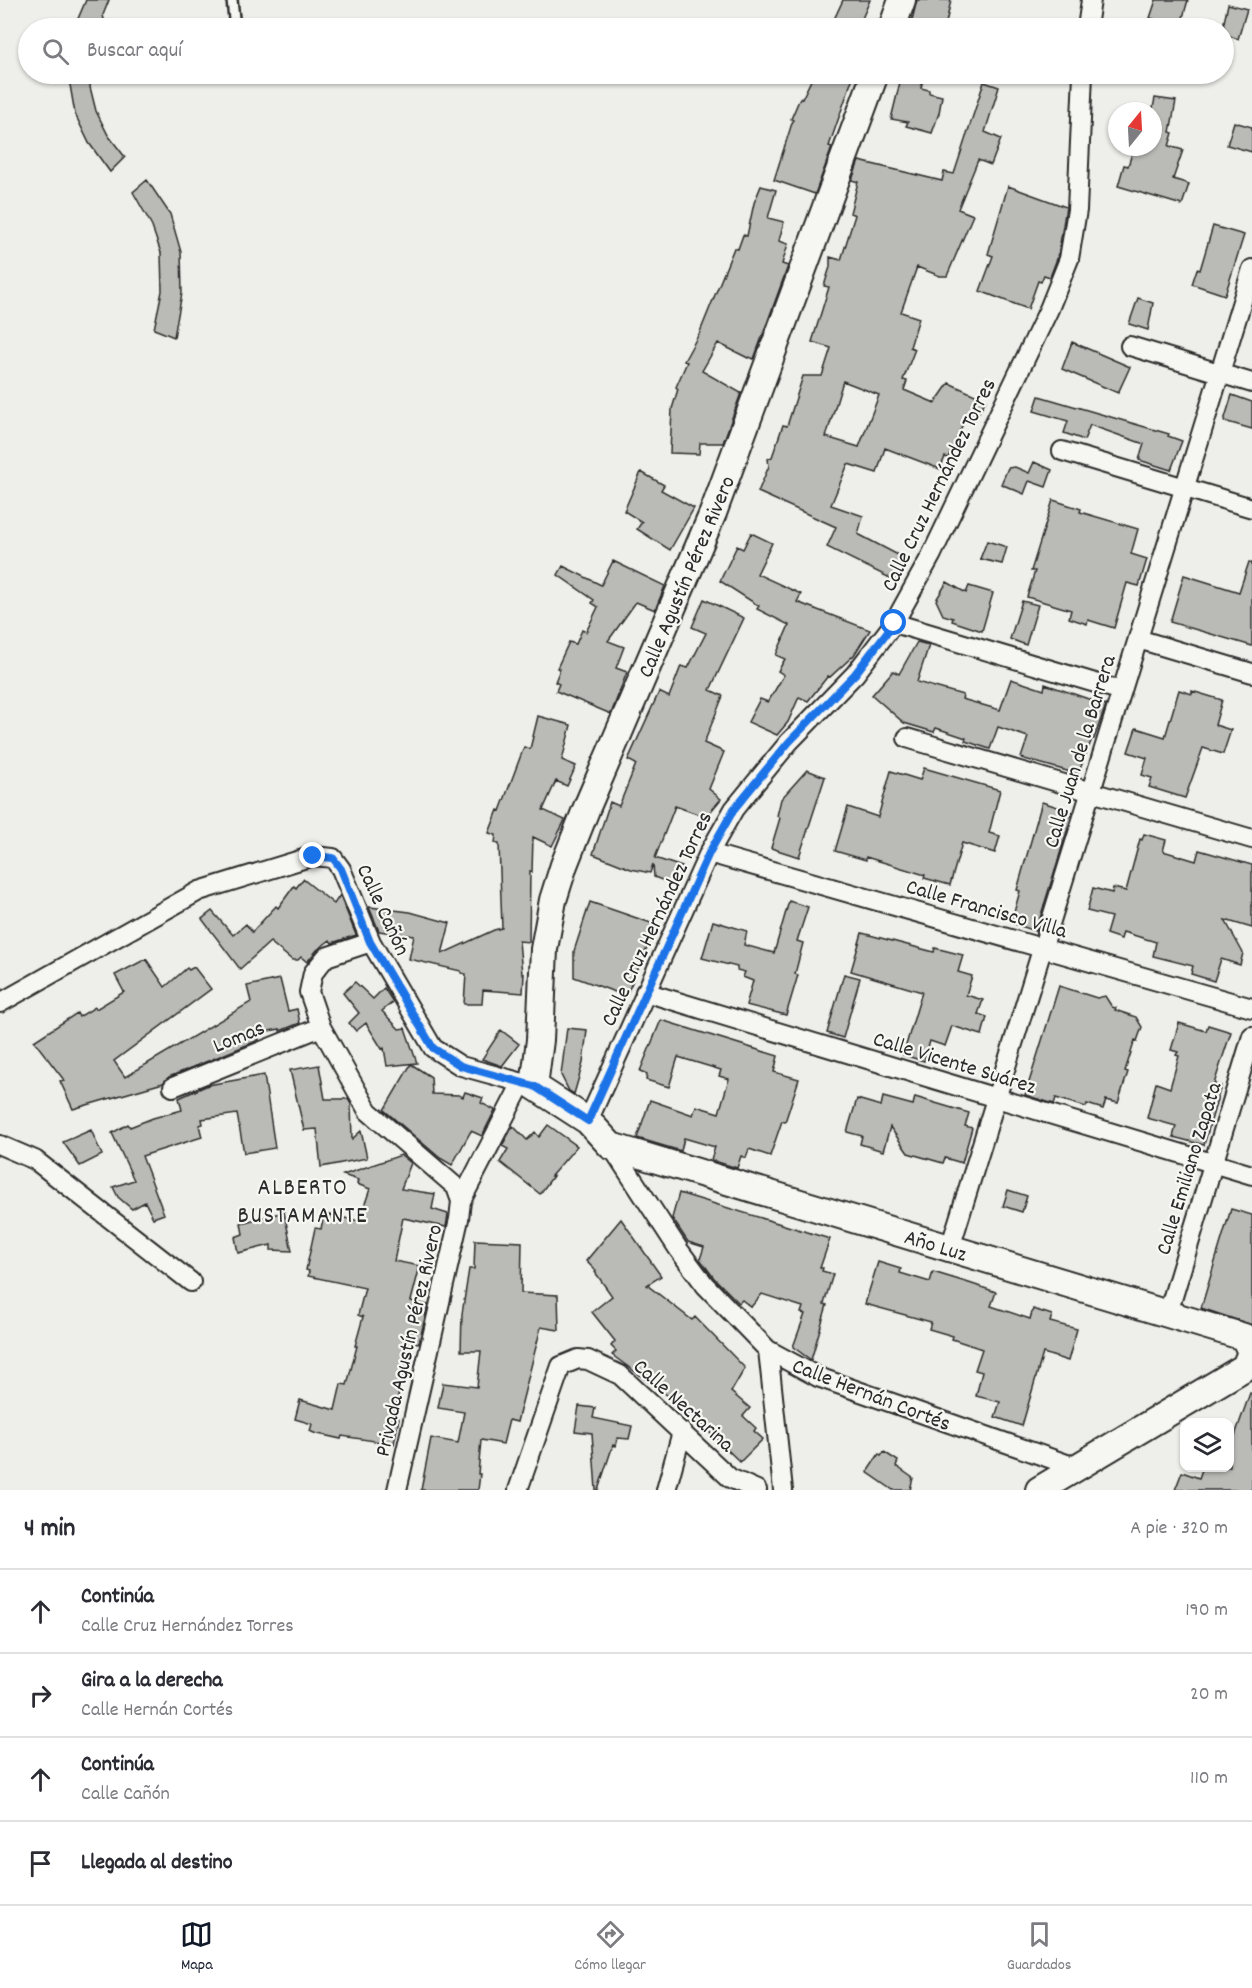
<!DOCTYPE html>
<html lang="es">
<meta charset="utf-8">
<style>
:root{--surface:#fff;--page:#f2f2f3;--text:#2b2b33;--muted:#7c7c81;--line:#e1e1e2;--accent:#111827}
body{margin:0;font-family:Dekko,sans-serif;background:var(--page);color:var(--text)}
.controls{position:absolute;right:18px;bottom:18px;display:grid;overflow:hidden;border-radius:12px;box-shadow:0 2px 4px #0004}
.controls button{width:54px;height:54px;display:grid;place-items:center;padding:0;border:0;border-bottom:2px solid var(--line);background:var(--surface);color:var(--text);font:30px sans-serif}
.compass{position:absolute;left:1108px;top:102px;width:54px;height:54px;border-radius:50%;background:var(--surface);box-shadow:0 2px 4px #0004;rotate:18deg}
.stop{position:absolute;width:18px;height:18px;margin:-14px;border:4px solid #1a73e8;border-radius:50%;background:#fff}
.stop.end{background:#1a73e8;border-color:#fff;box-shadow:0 2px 6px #0008}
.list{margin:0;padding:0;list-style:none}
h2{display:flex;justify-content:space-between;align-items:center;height:78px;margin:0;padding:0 24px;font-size:26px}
h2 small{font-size:20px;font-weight:400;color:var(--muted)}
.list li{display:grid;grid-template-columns:39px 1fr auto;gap:18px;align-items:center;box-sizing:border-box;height:84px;padding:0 24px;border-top:2px solid var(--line)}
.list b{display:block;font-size:22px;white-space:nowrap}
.list p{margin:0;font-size:20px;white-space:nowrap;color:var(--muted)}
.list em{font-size:20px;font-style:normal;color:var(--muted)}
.icon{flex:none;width:33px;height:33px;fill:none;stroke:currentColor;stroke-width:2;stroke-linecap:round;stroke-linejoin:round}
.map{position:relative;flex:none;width:1252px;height:1490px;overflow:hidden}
.search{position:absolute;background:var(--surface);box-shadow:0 2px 4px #0004;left:18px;right:18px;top:18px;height:66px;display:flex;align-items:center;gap:15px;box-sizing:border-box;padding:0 21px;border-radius:33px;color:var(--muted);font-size:22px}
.sheet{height:414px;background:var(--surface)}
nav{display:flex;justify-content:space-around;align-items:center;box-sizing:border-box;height:84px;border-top:2px solid var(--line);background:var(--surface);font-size:16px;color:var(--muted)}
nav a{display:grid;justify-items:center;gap:3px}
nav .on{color:var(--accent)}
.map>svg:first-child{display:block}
.building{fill:#babab7;stroke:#2b2b2b;stroke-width:1.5;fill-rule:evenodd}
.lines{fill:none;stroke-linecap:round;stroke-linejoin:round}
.lane-casing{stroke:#2b2b2b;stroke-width:14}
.street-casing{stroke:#2b2b2b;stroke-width:22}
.secondary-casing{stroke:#2b2b2b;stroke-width:30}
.lane{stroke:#f6f6f2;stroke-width:9}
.street{stroke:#f6f6f2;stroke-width:18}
.secondary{stroke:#f6f6f2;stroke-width:26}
.route{stroke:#1a73e8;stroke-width:8}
.labels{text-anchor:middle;stroke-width:4.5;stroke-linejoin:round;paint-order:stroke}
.street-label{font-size:22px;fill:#2b2b2b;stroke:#f6f6f2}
.neighbourhood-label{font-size:24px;letter-spacing:1.5px;fill:#2b2b2b;stroke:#f6f6f2}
</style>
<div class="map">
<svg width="1252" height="1490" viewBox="0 0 1252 1490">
<rect width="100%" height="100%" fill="#eeeeea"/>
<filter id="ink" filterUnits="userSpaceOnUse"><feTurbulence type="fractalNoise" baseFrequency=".0167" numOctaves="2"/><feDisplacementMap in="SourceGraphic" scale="12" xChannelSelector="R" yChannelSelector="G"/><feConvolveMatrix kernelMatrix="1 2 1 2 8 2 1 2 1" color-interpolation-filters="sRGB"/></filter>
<g filter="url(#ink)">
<path class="building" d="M86 0H109L103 15 106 28H74Z
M843 0H870L858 28H830Z
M917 0H951L945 28H910Z
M1156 0H1188L1180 28H1155L1157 20 1150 18Z
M1228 4 1247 9 1238 39 1224 34V22Z
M71 74H91L90 87 96 111 108 135 125 157 110 172 89 143 75 114 70 85Z
M814 74H854L829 146 832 147 830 153 815 194 774 180 793 120 791 119 800 98 802 99Z
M902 74H924L921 88 929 90V93L942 96 939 113 932 133 906 126 908 122 891 119Z
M984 82 999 87 985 132 1001 139 991 165 978 160 958 209 973 215 947 276H940L917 267 901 312 919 318 910 347 915 349 903 380 907 381 904 390 935 403 949 383 986 400 973 422 965 419 948 458 945 457 940 469 885 448 877 473 848 464 831 505 863 516 858 534 904 558 894 580 827 547 836 527 758 492 769 466 768 459 772 457 783 425 787 426 803 376H822L831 348 812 342 829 287 824 286 830 267V257L841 260 855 215 850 213 858 182 852 180 859 161 942 181 944 172 954 174ZM843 381 879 395 859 447 826 437Z
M1155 98 1176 101 1170 132 1173 133 1169 146 1183 150 1173 179 1189 184 1182 205 1118 186 1124 165 1128 166 1134 147H1153V108Z
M1234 122 1252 127V152L1227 145Z
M147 180 170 214 181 252 182 293 174 337 154 329 162 291 161 253 151 224 133 192Z
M761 186 776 190 768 218 784 222 779 241 788 244 782 264 788 266 754 359 749 357 748 358 718 343 702 371 741 393 723 443H700L699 454 670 453 672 409 678 389 676 387 687 362 684 361 700 332 734 248 738 249 743 235 747 236 754 203Z
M1008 186 1066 207 1058 256 1050 277 1044 275 1041 282 1038 281 1028 309 980 291 993 256 988 254Z
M1213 226 1244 235 1225 295 1192 284 1197 269 1200 270Z
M1138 298 1153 303 1148 330 1129 324Z
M1072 342 1130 367 1118 393 1062 369Z
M1232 395 1252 402V429L1224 421Z
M1039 396 1169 434 1168 436 1182 441 1171 470 1139 460 1144 444 1090 425 1084 440 1064 433 1068 421 1034 411Z
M1034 462 1052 470 1046 487 1029 481 1024 494 1001 484 1008 468 1015 467 1029 473Z
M641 472 664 485 661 490 694 508 670 550 637 529 642 522 624 511Z
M1053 500 1081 509 1080 512 1138 529 1131 554 1147 559 1139 586 1127 583 1114 628 1088 620 1087 624 1069 618 1071 610 1027 597 1035 571H1031Z
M751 533 772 543 757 574 801 594 797 602 870 630 854 655 830 677 828 676 808 701 799 697 788 722 777 735 748 722 760 699 768 702 784 675 778 671 785 659 776 655 789 625 757 609 759 606 720 581 737 546 743 549Z
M987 541 1007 547 1002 564 980 559Z
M613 561 665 586 655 610 636 602 608 641 624 647 616 668 627 672 611 714 556 691 559 684 555 682 560 669 557 668 569 642 576 644 582 630 586 632 598 607 592 603 594 600 558 575 563 566 601 585Z
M1249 562 1252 563V646L1170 622 1184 575 1239 592Z
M947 582 966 593 969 586 993 593 982 631 952 621 953 618 943 615 936 600Z
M704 599 744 618 710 690 723 696 704 743 724 752 709 789 721 799 706 817 675 806 655 858 682 867 675 885 654 877 653 864 650 873 631 869 593 854 610 802 619 806 636 764 628 760 659 692 669 697 681 666 688 668 706 633 692 627Z
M1022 601 1038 605 1026 645 1010 639Z
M917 642 929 645 917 682 963 695 962 699 1000 710 1011 679 1044 690 1045 684 1106 705 1094 739H1092L1078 774 1021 758 1028 737 998 727 990 749 965 741 966 738 936 728 934 732 904 723 872 695 893 671 899 674Z
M1179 690 1192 694V691L1222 700 1215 725 1231 730 1223 754 1203 748 1185 798 1149 787 1152 778 1142 775 1147 758 1128 752 1136 728 1165 737Z
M538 716 571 725 562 760 576 766 567 786 556 781 543 810 565 820 552 846 533 837 532 872 530 871 529 942 519 941 522 974H524L523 993 483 990 482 1004H464L466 974 461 973V971L409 959 414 936 379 931 369 907 410 912 450 923 442 954 494 930 502 928 499 844 495 843 496 835 489 833 498 810 500 811 524 747 530 749Z
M924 768 1000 790 989 833 1000 836 995 853 962 843 950 885 924 878 925 875 866 857V860L835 851 848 807 878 817 891 771 920 780Z
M807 770 825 777 799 857 771 848 780 818 777 816 781 799Z
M1042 802 1073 812 1036 931 1011 923 1020 891 1017 890Z
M1144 834 1166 840 1163 851 1196 861 1199 850 1252 865V928L1225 920 1243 953 1240 965 1221 959 1214 981 1191 974 1193 966 1153 956 1156 942 1123 932 1121 939 1106 934 1111 917 1087 911 1093 888 1112 893 1113 888 1126 891 1140 839 1142 840Z
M303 879 334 904 340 895 356 935 332 943 330 940 317 950 307 962 301 957 298 960H292L270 942 240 969 202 919 212 911 233 935 246 924 252 932 276 906 278 908 294 886 296 888Z
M789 901 808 907 797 941 803 943 795 974 798 975 786 1015 746 1005 753 981 743 977 745 972 737 970V967L702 958 713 921 747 931 744 945 774 953Z
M590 902 657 925 626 996 574 977V951Z
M862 933 934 952 935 948 963 955 958 972 972 976 966 995 983 1000 978 1014 987 1017 982 1035 952 1026 945 1046 930 1041 924 1061 903 1055 922 992 851 971Z
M146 959 165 987 187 968 189 970 194 967 211 989 114 1061 125 1077 251 1002 247 986 280 979 288 1011 297 1009 300 1023 280 1031V1029L258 1033 259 1040 169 1077 163 1083 73 1109 60 1081 64 1080 34 1041 77 1013 79 1017 95 1007 96 1009 124 992 115 975Z
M844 974 860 978 843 1038 827 1033Z
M355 982 373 999 384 988 393 1002 382 1011 399 1029 405 1028 417 1063 387 1066 384 1048 382 1049 366 1023 356 1031 349 1023 359 1013 343 993Z
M1059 986 1097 998 1105 996 1112 1007 1116 1008 1115 1010 1136 1017 1142 1027 1137 1041 1135 1040 1125 1071 1128 1072 1118 1103 1106 1100 1103 1109 1087 1104 1086 1107 1056 1098 1054 1104 1025 1095Z
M661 1020 778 1056 774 1072 799 1079 785 1122 782 1121 770 1156 749 1149 746 1158 741 1156 737 1168 711 1160 715 1147 684 1138 681 1151 637 1138 650 1100 693 1115 696 1106 719 1113 729 1079 719 1076 721 1070 678 1057 669 1087 646 1080 647 1074 640 1071Z
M1179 1023 1206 1031 1208 1025 1231 1032 1214 1084 1221 1086 1204 1145 1173 1137 1176 1126 1147 1118 1156 1083 1170 1088 1179 1056 1176 1055 1178 1052 1171 1050Z
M567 1028 587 1030 583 1063 574 1094 569 1091 561 1075Z
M501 1030 519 1044 502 1066 482 1059Z
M411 1064 431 1077 432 1094 459 1095 463 1097 465 1092 483 1098 481 1103 495 1110 482 1136 471 1131 452 1165 440 1158 384 1110Z
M319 1065 325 1099H348L351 1104 352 1139 361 1131 367 1158 321 1167 317 1129 304 1130 290 1070Z
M264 1075 275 1148 244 1153 237 1114 202 1119 203 1124 199 1125 202 1137 142 1156 164 1214 153 1218 145 1202 132 1209 118 1197 113 1187 134 1180 112 1133 128 1124 130 1127 153 1118 182 1110 179 1098 208 1085Z
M883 1097 913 1105 915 1097 969 1113 965 1126 972 1128 962 1163 945 1158 943 1163 908 1153 890 1127 883 1151 860 1144 862 1136 847 1132 857 1099 881 1106Z
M548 1125 577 1146 551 1176H553L540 1194 500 1162 508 1149 502 1146 513 1126 527 1140 535 1132 539 1137Z
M91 1130 102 1155 80 1166 63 1142Z
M401 1155 411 1163 401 1189 435 1194 432 1209 448 1214 446 1227 403 1218 394 1261 420 1266 411 1301 428 1305 419 1343 411 1342 404 1378 402 1377 394 1417 399 1418 394 1444 342 1436 341 1439 314 1433 310 1431 312 1424 295 1419 300 1400 335 1410 341 1384 347 1385 357 1346H355L363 1317 358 1315 365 1288 308 1276 309 1271 306 1270 315 1228 321 1229 324 1214 359 1221 370 1189 357 1184 358 1180 343 1175Z
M1008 1190 1027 1196 1022 1212 1003 1206Z
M679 1193 830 1239 820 1268H823L822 1271 833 1274 824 1304 827 1305 811 1360 793 1347 805 1314 801 1313 803 1307 762 1294 751 1307 742 1300 739 1303 714 1278 700 1259 704 1247 688 1242 672 1218Z
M1231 1209 1252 1215V1325L1201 1308Z
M284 1212 292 1251 271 1250V1245L238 1253 235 1237 243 1234 241 1223Z
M621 1219 661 1276 647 1285 692 1320 695 1317 745 1368 731 1392 750 1408 743 1416 756 1428 754 1431 763 1439 740 1462 702 1425 669 1400 671 1398 612 1355 616 1351 611 1346 615 1341 592 1312 612 1296 595 1272 596 1271 586 1261Z
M475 1240 522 1242 521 1293 558 1295 559 1330 541 1327 517 1422 509 1420 503 1444 481 1440 478 1474H480L478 1490H421L431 1438 458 1443 464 1412 438 1408 443 1383 477 1387 481 1351H461L462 1314 469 1269H474Z
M878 1262 901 1269 900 1273 930 1282 933 1272 969 1283 996 1292 991 1306 1030 1319 1033 1309 1052 1315 1050 1322 1077 1329 1068 1361 1043 1353 1022 1426 995 1417 1000 1402 976 1396 982 1372 975 1370 982 1349 952 1339 953 1336 929 1329 931 1322 865 1304Z
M1250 1393 1252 1394V1490H1175L1182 1472 1199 1478 1203 1467H1230V1440L1233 1441Z
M579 1406 595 1408 593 1418 632 1426 629 1439 618 1438 616 1446 613 1445 598 1490H596L592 1433 575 1431Z
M884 1452 898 1461 896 1466 913 1478 910 1490H893L867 1472 879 1454 881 1456Z"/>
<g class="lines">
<g class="lane-casing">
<path id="lane" d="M232 0 235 28"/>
</g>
<g class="street-casing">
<path id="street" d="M1087 28 1091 0
M1130 346 1252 383
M1062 451 1252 508
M894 623 1122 691
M1138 639 1252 673
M907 738 1252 839
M709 853 1252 1008
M371 942 326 957 313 973 309 992 321 1027 368 1111 456 1187 461 1201
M645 992 1252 1175
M0 1003 199 891 313 856 333 858 341 869 371 942 433 1048 461 1066 534 1086
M173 1087 321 1027
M588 1121 709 853 734 809 789 742 855 674 894 623 931 556 1049 309 1069 259 1077 210 1083 74
M0 1145 35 1160 191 1282
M611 1146 679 1250 705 1285 768 1350 818 1377 1075 1467
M950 1248 1252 269
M1168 1313 1252 1036
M768 1350 783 1490
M397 1490 459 1219 461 1201 522 1083
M518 1490 561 1366 578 1359 588 1360 620 1375 730 1478 757 1490
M666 1490 682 1432"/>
</g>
<g class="secondary-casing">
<path id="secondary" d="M892 28 902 0
M875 74 713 513 587 807 564 865 553 900 544 949 540 1040 534 1086 588 1121 611 1146 1244 1337 1251 1352 1245 1367 1039 1490"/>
</g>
<use href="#lane" class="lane"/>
<use href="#street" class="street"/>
<use href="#secondary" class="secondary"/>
</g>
</g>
<g class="lines" filter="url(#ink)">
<path class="route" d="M313 856 333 858 341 869 370 942 433 1048 461 1066 534 1086 588 1121 709 853 734 809 789 742 855 674 894 623"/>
</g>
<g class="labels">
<g class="street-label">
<text transform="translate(937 484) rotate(-64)" y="8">Calle Cruz Hernández Torres</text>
<text transform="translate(685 576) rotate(-67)" y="8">Calle Agustín Pérez Rivero</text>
<text transform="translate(1078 751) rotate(-73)" y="8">Calle Juan de la Barrera</text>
<text transform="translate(987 907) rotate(16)" y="8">Calle Francisco Villa</text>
<text transform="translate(385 909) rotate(65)" y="8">Calle Cañón</text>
<text transform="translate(655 918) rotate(-65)" y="8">Calle Cruz Hernández Torres</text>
<text transform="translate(238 1035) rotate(-22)" y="8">Lomas</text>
<text transform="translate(955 1061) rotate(17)" y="8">Calle Vicente Suárez</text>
<text transform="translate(1187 1168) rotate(-73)" y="8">Calle Emiliano Zapata</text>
<text transform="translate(936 1244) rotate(17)" y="8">Año Luz</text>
<text transform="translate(407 1340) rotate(-77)" y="8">Privada Agustín Pérez Rivero</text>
<text transform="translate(872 1393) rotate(21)" y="8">Calle Hernán Cortés</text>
<text transform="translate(685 1404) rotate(42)" y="8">Calle Nectarina</text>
</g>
<g class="neighbourhood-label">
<text x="303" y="1194">ALBERTO<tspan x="303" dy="28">BUSTAMANTE</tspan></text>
</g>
</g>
</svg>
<div class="controls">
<button><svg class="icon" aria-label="layers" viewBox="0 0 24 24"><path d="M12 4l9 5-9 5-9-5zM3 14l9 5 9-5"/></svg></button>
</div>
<svg class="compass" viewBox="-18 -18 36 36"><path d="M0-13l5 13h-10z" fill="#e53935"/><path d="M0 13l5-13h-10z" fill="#7c7c81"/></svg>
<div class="stop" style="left:894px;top:623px"></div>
<div class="stop end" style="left:313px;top:856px"></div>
<div class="search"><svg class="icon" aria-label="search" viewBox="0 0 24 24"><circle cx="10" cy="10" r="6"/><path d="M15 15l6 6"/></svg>Buscar aquí</div>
</div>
<section class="sheet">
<h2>4 min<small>A pie · 320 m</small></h2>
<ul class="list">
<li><svg class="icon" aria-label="ahead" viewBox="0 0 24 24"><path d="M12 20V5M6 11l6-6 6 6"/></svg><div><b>Continúa</b><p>Calle Cruz Hernández Torres</p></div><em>190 m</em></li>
<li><svg class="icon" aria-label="right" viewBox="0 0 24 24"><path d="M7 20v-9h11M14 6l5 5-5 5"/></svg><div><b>Gira a la derecha</b><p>Calle Hernán Cortés</p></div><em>20 m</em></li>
<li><svg class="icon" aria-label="ahead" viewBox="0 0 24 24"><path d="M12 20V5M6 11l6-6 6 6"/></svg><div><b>Continúa</b><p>Calle Cañón</p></div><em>110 m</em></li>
<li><svg class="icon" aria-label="arrive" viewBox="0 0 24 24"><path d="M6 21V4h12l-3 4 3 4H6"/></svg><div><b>Llegada al destino</b></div></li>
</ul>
</section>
<nav>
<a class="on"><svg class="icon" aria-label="map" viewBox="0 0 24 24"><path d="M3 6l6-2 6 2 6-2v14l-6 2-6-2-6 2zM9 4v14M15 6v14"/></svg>Mapa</a>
<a><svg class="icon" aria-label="directions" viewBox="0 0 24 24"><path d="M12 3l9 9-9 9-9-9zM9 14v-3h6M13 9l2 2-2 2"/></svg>Cómo llegar</a>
<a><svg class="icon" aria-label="saved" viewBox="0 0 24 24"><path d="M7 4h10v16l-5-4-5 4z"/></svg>Guardados</a>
</nav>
